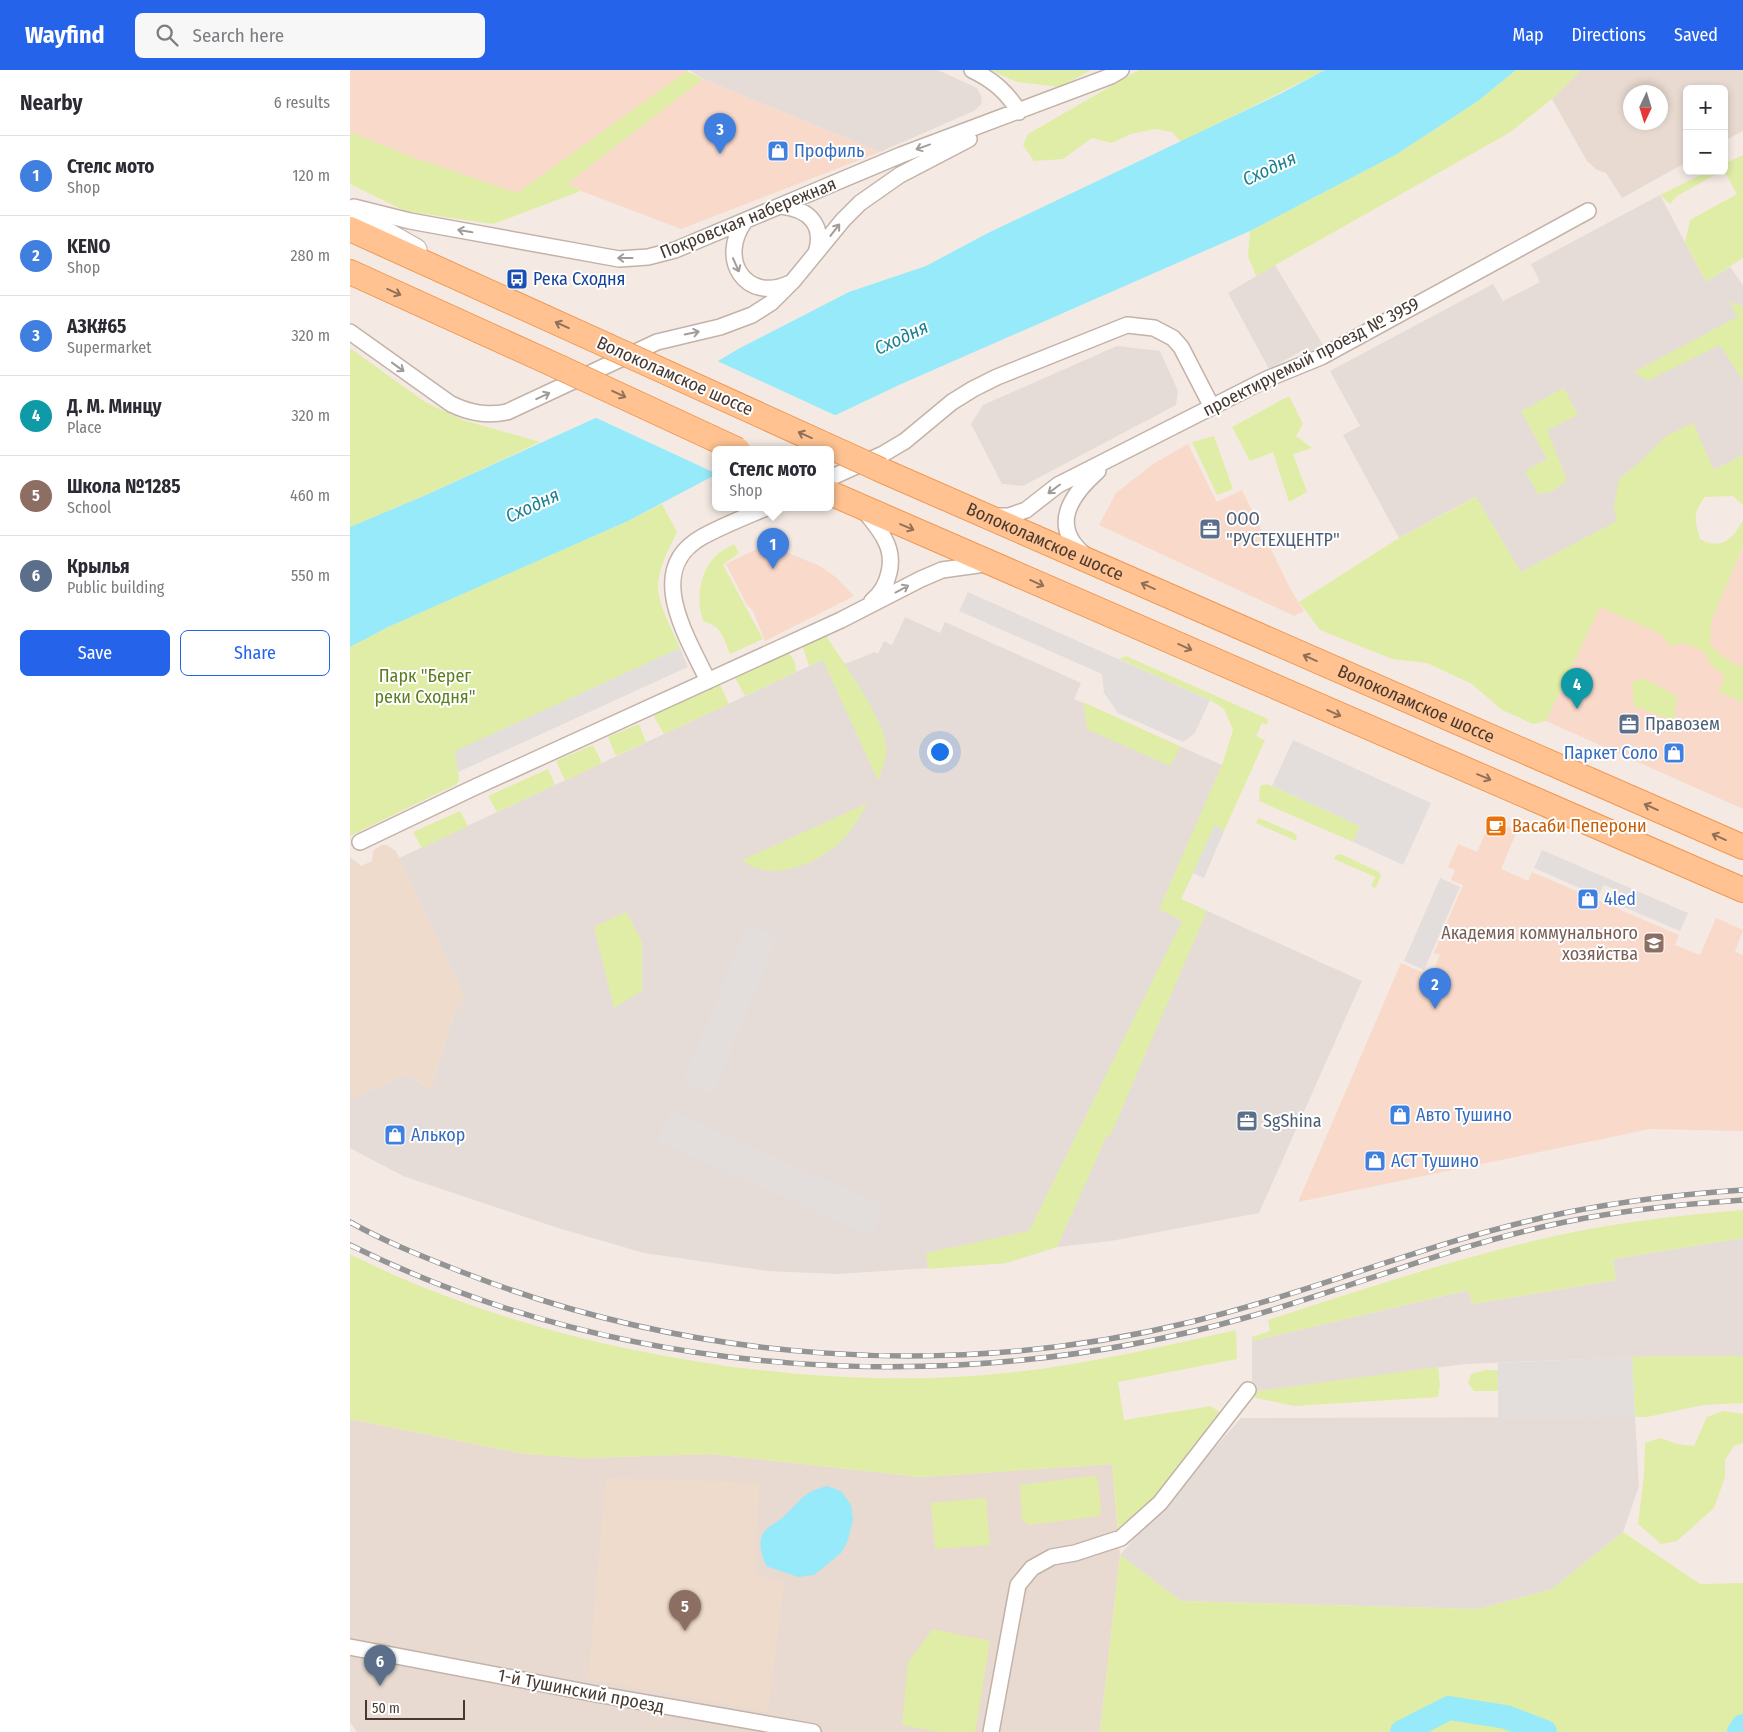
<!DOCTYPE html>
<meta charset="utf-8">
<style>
:root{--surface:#fff;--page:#f7f7f7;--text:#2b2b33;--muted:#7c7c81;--line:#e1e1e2;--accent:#2563eb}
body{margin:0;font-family:"Fira Sans Condensed",sans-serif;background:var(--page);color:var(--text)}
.controls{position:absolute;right:15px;top:15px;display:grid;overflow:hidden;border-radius:8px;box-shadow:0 2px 8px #0003}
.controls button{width:45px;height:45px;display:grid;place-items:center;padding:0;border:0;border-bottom:1px solid var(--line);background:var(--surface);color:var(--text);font:25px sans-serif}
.compass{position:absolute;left:1273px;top:15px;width:45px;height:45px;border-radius:50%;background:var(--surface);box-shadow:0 2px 8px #0003;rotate:184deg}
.scale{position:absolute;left:15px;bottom:12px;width:100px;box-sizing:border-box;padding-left:5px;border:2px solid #463932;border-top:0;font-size:14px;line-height:18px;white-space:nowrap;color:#463932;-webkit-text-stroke:4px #fff;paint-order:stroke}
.you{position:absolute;left:589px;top:681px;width:18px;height:18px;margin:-12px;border:4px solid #fff;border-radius:50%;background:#1a73e8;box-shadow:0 0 0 8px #1a73e833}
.badge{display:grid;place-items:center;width:32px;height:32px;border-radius:50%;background:var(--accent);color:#fff;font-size:16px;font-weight:700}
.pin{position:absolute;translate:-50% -41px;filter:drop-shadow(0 1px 2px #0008)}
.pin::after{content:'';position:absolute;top:26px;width:18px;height:15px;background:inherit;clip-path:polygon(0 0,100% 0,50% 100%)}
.popup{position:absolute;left:362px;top:376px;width:122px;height:65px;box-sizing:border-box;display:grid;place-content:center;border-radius:8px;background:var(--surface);filter:drop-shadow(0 1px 4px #0005);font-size:16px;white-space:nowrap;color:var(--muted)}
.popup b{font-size:19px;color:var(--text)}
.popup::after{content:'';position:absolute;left:50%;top:100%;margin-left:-10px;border:10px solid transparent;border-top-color:var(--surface)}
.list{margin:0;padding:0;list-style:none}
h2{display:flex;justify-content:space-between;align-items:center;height:65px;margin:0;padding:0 20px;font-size:21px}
h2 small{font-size:16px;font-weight:400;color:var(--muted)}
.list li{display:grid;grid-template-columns:32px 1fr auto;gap:15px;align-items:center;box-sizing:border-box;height:80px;padding:0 20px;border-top:1px solid var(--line)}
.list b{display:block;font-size:19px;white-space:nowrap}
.list p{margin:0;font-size:16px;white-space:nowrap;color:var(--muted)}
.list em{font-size:16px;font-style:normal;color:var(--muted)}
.actions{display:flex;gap:10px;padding:15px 20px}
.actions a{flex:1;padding:11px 0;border:1px solid var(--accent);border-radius:8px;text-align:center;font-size:18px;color:var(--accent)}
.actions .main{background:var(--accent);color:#fff}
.icon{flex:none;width:28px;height:28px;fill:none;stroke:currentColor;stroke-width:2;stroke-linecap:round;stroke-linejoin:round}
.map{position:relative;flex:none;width:1393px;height:1662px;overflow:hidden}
header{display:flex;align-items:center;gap:30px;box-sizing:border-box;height:70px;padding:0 25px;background:var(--accent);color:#fff}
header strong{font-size:24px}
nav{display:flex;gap:28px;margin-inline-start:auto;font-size:18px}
.search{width:350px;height:45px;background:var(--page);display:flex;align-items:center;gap:12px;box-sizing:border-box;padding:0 18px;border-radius:8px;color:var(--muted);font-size:19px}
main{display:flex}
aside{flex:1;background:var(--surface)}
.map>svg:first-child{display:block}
.residential{fill:#e8dad0;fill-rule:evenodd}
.commercial{fill:#f9d9ca}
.industrial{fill:#e5dcd8}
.education{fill:#efdbcb}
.green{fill:#e0eda6}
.parking{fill:#e3dedc}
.water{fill:#97eaf9}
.pier{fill:#f4eae3}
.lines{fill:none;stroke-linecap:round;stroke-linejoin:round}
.river{stroke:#97eaf9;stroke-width:24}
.minor-casing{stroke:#c3b2a7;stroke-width:18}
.tertiary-casing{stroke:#c3b2a7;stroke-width:21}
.primary-casing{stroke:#f19853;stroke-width:26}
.minor{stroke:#fff;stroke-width:15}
.tertiary{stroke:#fff;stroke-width:19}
.primary{stroke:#ffc290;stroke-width:24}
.rail-casing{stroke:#949494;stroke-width:5.5}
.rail{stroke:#fff;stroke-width:4;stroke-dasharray:11;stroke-linecap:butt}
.primary-bridge-casing{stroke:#f19853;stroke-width:26;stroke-linecap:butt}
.primary-bridge{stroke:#ffc290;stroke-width:24}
.oneway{stroke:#a29c98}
.oneway2{stroke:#907058}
.labels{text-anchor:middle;stroke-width:4;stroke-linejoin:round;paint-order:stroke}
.shop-label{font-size:18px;fill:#366cbe;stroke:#fff;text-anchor:start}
.street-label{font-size:18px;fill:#463932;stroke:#fff}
.transit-label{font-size:18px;fill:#164399;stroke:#fff;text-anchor:start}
.service-label{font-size:18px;fill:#4e5e75;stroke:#fff;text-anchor:start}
.park-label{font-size:18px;fill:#5c7e1f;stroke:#fff}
.food-label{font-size:18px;fill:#c56008;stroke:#fff;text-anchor:start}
.education-label{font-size:18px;fill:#785e54;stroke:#fff;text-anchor:end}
.water-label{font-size:19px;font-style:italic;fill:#1c8093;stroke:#fff}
</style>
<header>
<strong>Wayfind</strong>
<div class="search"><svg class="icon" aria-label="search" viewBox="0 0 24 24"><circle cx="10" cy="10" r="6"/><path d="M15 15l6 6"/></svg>Search here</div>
<nav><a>Map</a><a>Directions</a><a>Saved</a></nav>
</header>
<main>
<aside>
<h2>Nearby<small>6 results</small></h2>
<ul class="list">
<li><span class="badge" style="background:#3f7fe0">1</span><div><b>Стелс мото</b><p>Shop</p></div><em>120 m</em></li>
<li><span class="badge" style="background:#3f7fe0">2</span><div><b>KENO</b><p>Shop</p></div><em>280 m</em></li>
<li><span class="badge" style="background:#3f7fe0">3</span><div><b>АЗК#65</b><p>Supermarket</p></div><em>320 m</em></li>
<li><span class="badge" style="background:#0f9aa8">4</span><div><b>Д. М. Минцу</b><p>Place</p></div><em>320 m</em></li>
<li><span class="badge" style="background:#8d6e63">5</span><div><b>Школа №1285</b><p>School</p></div><em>460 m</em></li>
<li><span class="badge" style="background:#5c6f8a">6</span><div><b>Крылья</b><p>Public building</p></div><em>550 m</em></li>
</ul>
<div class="actions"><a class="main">Save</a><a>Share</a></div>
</aside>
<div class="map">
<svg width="1393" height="1662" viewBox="0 0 1393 1662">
<rect width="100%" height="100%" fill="#f4eae3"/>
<path class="residential" d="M1231 0H1393V61L1374 71V19H1337V92L1272 128 1256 103 1247 100 1237 91 1202 29ZM1280 22H1310V52H1280Z
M0 1349 175 1384 234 1388 361 1384 571 1407 762 1394 770 1485 750 1662H7L0 1652Z"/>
<path class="commercial" d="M0 0H339L167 123 62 87 0 62Z
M353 9 530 82 331 159 231 121 218 113Z
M838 374 867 432 892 420 941 520 954 541 944 546 749 455 766 423 803 394Z
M417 474 470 496 487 508 504 526 415 571 403 541 397 535 376 494Z
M1393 476V739L1196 651 1263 509 1361 551Z
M1141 749 1167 761 1151 799 1178 811 1182 802 1329 865 1325 875 1350 885 1366 848 1393 860 1385 882 1393 885V1061L1300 1059 948 1132 1051 893 1081 906 1090 885 1084 883 1113 815 1101 810 1105 800 1098 797 1108 774 1127 782Z"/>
<path class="industrial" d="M339 0H588L627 18 632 28 631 34 624 41 530 82 353 9Z
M1310 125 1356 212 1380 197 1393 215V385L1171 502 1125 427 1049 468 993 365 1010 356 980 301 1143 214 1153 231 1190 212 1181 194Z
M925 195 975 278 962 285 957 278 919 299 878 223Z
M767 276 810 281 828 321 826 335 673 416 652 414 621 354 633 335Z
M555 547 590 563 595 552 731 613 724 629 890 703 831 829 1012 911 909 1143 761 1171 707 1177 656 1193 488 1204 417 1201 294 1183 208 1158 53 1106 0 1078V1029L58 1004 80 1020 106 939 116 930 49 788 487 583 495 594 525 582 528 584 534 571 542 575Z
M1393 1168V1286H1312L1115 1294 902 1322V1271L1119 1220 1122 1234 1266 1210 1263 1189Z
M1285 1347 1289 1416 1273 1462 1202 1519 1129 1539 831 1531 770 1485 891 1348Z"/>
<path class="education" d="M31 775H37L46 781 116 930 106 939 80 1020 58 1004 0 1029V787L11 796 22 791 23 781Z
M256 1408 409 1413 405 1504 434 1513 418 1642 238 1609Z"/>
<path class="green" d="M640 0H741L710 17 667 12Z
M789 0H975L831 72 822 62 805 59 781 64 761 73 742 68 713 89 684 91 673 75 678 64Z
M1166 0H1231L1202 29 1159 63 906 206 898 186 900 161 1047 84 1128 31Z
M337 1 353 9 218 113 231 121 143 154 55 141 0 114V62L62 87 167 123Z
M1393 85V188L1356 212 1335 172 1340 150 1387 124 1374 101V94Z
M1359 101H1372L1327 126 1320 134 1310 125Z
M1380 232 1391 235 1393 239V311L1370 275 1297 311 1284 302 1387 247Z
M0 278 75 332 113 350 190 372 76 425 0 457Z
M1214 318 1228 345 1197 360 1217 410 1201 422 1188 424 1175 401 1197 389 1171 341Z
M939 326 953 354 946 366 962 378 943 384 957 422 939 432 923 382 900 391 882 357Z
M1343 353 1364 400 1393 385V435L1383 426 1355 427C1342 444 1345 449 1350 469 1371 481 1384 469 1393 449V476L1361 551 1360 574 1371 585 1389 597 1393 593V632L1369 622 1375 606 1361 595 1355 582 1335 573 1320 576 1311 564 1250 537 1196 651 1183 654 1152 640 1122 614 1077 593 1042 589 970 560 949 532 1049 468 1126 427 1171 502 1267 451 1264 437 1269 409 1291 391 1316 366Z
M864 366 883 419 867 425 842 372Z
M312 434 327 462C319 479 308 498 308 517 308 534 323 562 330 578L106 681 109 710 107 714 0 766V577L38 557 278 451Z
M384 474 389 483 373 495 413 569 380 584C374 570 371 554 354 552 345 532 349 499 368 484 372 480 379 477 384 474Z
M475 564C490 588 534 649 536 674 538 687 532 699 528 711L473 590 459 596 452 574Z
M438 582 445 592 446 602 395 626 385 608Z
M776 586 918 649 917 655 912 653 906 666 915 670 874 761 865 755 831 829 857 841 761 1064 756 1067 707 1177 656 1193 578 1199 576 1183 679 1161 832 851 809 839 872 695 883 660 874 639 860 630 769 589Z
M1293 608 1327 626 1324 651 1284 636 1282 612Z
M370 615 379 634 314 664 304 647 308 642Z
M733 632 831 677 820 696 737 659Z
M289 654 296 672 266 686 258 667Z
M243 675 252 693 215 711 206 691Z
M198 699 205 715 147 742 138 726Z
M917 714 1010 756 1003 772 909 731 910 716Z
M518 733C511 743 505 756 496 766 473 792 422 815 392 790Z
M110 741 118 756 72 778 63 762Z
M909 748 944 763 947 766 946 771 906 753Z
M991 784 1029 802 1031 805 1026 818 1021 816 1025 807 984 789 986 785Z
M276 842 292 871V921L264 938 244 857Z
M1393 1140V1168L1263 1189 1266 1210 1122 1234 1118 1220 902 1271V1267L920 1261 918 1250C1013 1219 1110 1187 1209 1165 1270 1152 1331 1145 1393 1140Z
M0 1184C184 1278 452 1325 657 1303 734 1295 810 1277 886 1260L887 1289 768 1312 774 1350 861 1336 871 1343 800 1433 768 1458 762 1394 571 1407 361 1384 234 1388 175 1384 0 1349Z
M1312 1286H1393V1333L1353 1335 1297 1347H1285L1282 1287Z
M1088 1297 1090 1315 1088 1327 944 1336 906 1328 902 1322Z
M1135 1300H1148V1321H1124L1118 1313 1121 1304Z
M1373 1341 1393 1344V1373L1384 1376 1375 1390V1407L1364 1438 1327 1471 1311 1474 1288 1454 1294 1405 1295 1373 1310 1368 1327 1374 1344 1376 1357 1347Z
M741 1406 746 1407 748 1411 751 1441 749 1446 679 1455 672 1450 670 1415Z
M636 1428 640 1475 585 1479 581 1433Z
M1273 1462 1350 1514 1393 1513V1662H750L770 1485 831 1531 1129 1539 1202 1519Z
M583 1559 640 1571 625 1662H589L552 1655 558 1592Z"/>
<path class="parking" d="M618 522 860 630 845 663 833 672 768 643 754 623 752 604 609 541Z
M330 578 338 597 108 702 105 681Z
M943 670 1081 733 1053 795 1003 772 1010 756 922 716Z
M865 755 874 761 854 808 843 803Z
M1192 780 1338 843 1330 861 1269 835 1273 823 1254 815 1248 826 1184 798Z
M1090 808 1110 817 1074 900 1054 891Z
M398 855 427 867 363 1024 333 1012Z
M321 1041 534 1136 521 1166 308 1071Z
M1282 1287 1285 1347 1148 1348V1293Z"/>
<path class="water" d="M975 0H1166L1128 31 1047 84 900 161 549 315 469 353 366 380 365 405 278 451 38 557 0 577V457L76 425 358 297 390 278 499 222 576 196 638 163 932 23Z
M477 1416 491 1421 501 1435 503 1449 498 1470 491 1483 464 1505 448 1507 416 1496C412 1485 407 1473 414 1462 418 1456 428 1452 433 1447 451 1431 452 1422 477 1416Z"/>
<path class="pier" d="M365 290 489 347 421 380H366L365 403 242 346Z"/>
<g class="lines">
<path class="river" d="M1052 1662 1099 1638 1156 1647 1195 1662
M1389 1662 1393 1656"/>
<g class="minor-casing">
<path id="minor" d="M622 0C643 10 657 22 669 42
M431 136C458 139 475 154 466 183
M4 137 60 151 269 189 298 187 325 180 551 85 761 6 771 0
M395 151C367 189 396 234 440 213
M0 262 101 334C120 343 136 346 157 342L307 272 370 257 402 245 421 233 443 211 493 150 510 133 550 105 619 69
M480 408 533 384 555 371 602 332 623 319 647 307 777 255 804 258 823 268 831 277 862 337
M514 440C521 450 530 459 535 470 546 490 539 517 522 531
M644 446H659L676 440 708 415 917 309 971 287 1238 141
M735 485C699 456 721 425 748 401
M358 611C338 568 293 500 352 467 372 456 395 447 416 438
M10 772 123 718 491 550 571 509 592 500 635 494
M0 1577 246 1624 463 1662
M641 1662 668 1515 682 1498 702 1487 725 1483 771 1468 810 1433 898 1320"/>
</g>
<g class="tertiary-casing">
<path id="tertiary" d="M0 141 67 179"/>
</g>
<g class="primary-casing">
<g id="primary">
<path d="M0 159 256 275"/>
<path d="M0 202 209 297"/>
<path id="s1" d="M531 400 1393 777"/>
<path d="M480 423 1393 820"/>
</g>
</g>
<use href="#minor" class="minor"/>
<use href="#tertiary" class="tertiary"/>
<use href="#primary" class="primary"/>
<g class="rail-casing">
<path id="rail" d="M0 1152C35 1172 74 1187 112 1202 341 1292 601 1311 841 1252 967 1221 1087 1169 1214 1143 1273 1131 1333 1124 1393 1120
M0 1175C275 1311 604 1330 898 1247 1004 1217 1106 1174 1215 1152 1273 1140 1333 1134 1393 1130"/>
</g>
<use href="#rail" class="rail"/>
<g class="primary-bridge-casing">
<path id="primary-bridge" d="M256 275 531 400
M209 297 388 380"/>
</g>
<use href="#primary-bridge" class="primary-bridge"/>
</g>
<defs><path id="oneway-shaft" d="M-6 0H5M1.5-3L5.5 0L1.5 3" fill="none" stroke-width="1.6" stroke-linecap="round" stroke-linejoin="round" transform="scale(1.25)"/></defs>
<g class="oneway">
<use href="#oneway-shaft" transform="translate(573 77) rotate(160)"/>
<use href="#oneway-shaft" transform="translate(485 160) rotate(-52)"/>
<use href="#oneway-shaft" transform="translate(115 161) rotate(-170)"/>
<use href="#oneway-shaft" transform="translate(275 188) rotate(180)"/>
<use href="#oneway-shaft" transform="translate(386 195) rotate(66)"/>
<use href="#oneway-shaft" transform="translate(342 263) rotate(-11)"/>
<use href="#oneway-shaft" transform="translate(48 297) rotate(36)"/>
<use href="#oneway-shaft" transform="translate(193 326) rotate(-25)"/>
<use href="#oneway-shaft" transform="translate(704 419) rotate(143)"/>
<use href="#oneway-shaft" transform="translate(552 519) rotate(-28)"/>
</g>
<g class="oneway2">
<use href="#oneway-shaft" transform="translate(44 222) rotate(24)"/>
<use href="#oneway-shaft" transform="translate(212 255) rotate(-156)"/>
<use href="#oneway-shaft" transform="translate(269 324) rotate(25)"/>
<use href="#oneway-shaft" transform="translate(455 365) rotate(-156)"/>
<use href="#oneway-shaft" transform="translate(557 457) rotate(23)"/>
<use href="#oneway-shaft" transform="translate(687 513) rotate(24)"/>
<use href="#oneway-shaft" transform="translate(798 516) rotate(-156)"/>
<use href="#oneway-shaft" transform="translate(835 577) rotate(24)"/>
<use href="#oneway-shaft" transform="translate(960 588) rotate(-156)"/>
<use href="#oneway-shaft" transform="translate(984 643) rotate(24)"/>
<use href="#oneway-shaft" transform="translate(1134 707) rotate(23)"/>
<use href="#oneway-shaft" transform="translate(1301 737) rotate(-156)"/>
<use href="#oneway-shaft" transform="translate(1369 767) rotate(-156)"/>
</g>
<defs>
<g id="shop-square" transform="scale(1.125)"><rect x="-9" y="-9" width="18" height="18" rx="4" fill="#3f7fe0" stroke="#fff"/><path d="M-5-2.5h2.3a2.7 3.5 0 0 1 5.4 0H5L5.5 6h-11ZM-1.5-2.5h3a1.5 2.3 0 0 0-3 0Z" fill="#fff"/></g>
<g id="bus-square" transform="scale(1.125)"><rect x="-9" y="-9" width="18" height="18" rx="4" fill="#1a4fb4" stroke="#fff"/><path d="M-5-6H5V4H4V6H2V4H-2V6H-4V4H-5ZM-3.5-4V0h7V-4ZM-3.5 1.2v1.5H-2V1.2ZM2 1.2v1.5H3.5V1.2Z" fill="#fff"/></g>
<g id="office-square" transform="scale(1.125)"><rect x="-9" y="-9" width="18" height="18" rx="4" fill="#5c6f8a" stroke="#fff"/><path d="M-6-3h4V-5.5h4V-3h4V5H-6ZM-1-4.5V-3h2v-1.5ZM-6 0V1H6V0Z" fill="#fff"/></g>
<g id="cafe-square" transform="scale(1.125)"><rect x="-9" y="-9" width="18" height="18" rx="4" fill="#e8710a" stroke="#fff"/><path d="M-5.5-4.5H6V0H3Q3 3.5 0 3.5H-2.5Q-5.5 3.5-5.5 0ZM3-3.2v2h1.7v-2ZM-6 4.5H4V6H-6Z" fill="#fff"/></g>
<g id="university-square" transform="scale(1.125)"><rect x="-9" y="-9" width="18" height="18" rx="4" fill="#8d6e63" stroke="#fff"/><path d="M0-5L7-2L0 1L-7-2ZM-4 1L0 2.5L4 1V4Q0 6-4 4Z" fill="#fff"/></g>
</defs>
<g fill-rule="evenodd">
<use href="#shop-square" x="428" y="81"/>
<use href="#bus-square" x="167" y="209"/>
<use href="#office-square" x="860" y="459"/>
<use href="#office-square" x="1279" y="654"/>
<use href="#shop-square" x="1324" y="683"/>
<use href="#cafe-square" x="1146" y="756"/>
<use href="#shop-square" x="1238" y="829"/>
<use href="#university-square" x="1304" y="873"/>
<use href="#shop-square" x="1050" y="1045"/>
<use href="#office-square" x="897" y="1051"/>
<use href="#shop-square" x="45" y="1065"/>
<use href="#shop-square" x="1025" y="1091"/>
</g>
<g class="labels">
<g class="shop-label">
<text x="444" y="87">Профиль</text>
<text x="1308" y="689" text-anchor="end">Паркет Соло</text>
<text x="1254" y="835">4led</text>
<text x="1066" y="1051">Авто Тушино</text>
<text x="61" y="1071">Алькор</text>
<text x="1041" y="1097">АСТ Тушино</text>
</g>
<g class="street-label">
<text transform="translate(398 148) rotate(-22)" y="6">Покровская набережная</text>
<text transform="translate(961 287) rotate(-27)" y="6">проектируемый проезд № 3959</text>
<text transform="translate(325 306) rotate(24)" y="6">Волоколамское шоссе</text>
<text dy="6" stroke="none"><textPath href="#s1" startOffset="179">Волоколамское шоссе</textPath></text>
<text dy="6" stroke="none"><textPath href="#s1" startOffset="584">Волоколамское шоссе</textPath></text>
<text transform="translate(231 1621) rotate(11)" y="6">1-й Тушинский проезд</text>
</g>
<g class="transit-label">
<text x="183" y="215">Река Сходня</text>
</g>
<g class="service-label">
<text x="876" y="455">ООО<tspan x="876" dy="21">"РУСТЕХЦЕНТР"</tspan></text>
<text x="1295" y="660">Правозем</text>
<text x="913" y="1057">SgShina</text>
</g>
<g class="park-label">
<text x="75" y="612">Парк "Берег<tspan x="75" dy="21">реки Сходня"</tspan></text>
</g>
<g class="food-label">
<text x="1162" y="762">Васаби Пеперони</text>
</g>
<g class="education-label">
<text x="1288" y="869">Академия коммунального<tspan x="1288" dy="21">хозяйства</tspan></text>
</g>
<g class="water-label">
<text transform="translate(919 98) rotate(-25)" y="7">Сходня</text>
<text transform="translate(551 267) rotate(-25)" y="7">Сходня</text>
<text transform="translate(182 435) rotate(-25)" y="7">Сходня</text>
</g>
</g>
</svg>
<div class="controls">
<button>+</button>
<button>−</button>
</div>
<svg class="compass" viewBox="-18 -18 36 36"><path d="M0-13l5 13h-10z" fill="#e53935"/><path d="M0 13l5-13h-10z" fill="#7c7c81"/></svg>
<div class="scale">50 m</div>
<div class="you"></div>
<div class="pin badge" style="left:423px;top:499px;background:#3f7fe0">1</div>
<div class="popup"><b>Стелс мото</b>Shop</div>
<div class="pin badge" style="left:1085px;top:939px;background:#3f7fe0">2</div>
<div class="pin badge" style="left:370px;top:84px;background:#3f7fe0">3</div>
<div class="pin badge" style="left:1227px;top:639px;background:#0f9aa8">4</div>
<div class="pin badge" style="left:335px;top:1561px;background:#8d6e63">5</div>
<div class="pin badge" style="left:30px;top:1616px;background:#5c6f8a">6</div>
</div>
</main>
